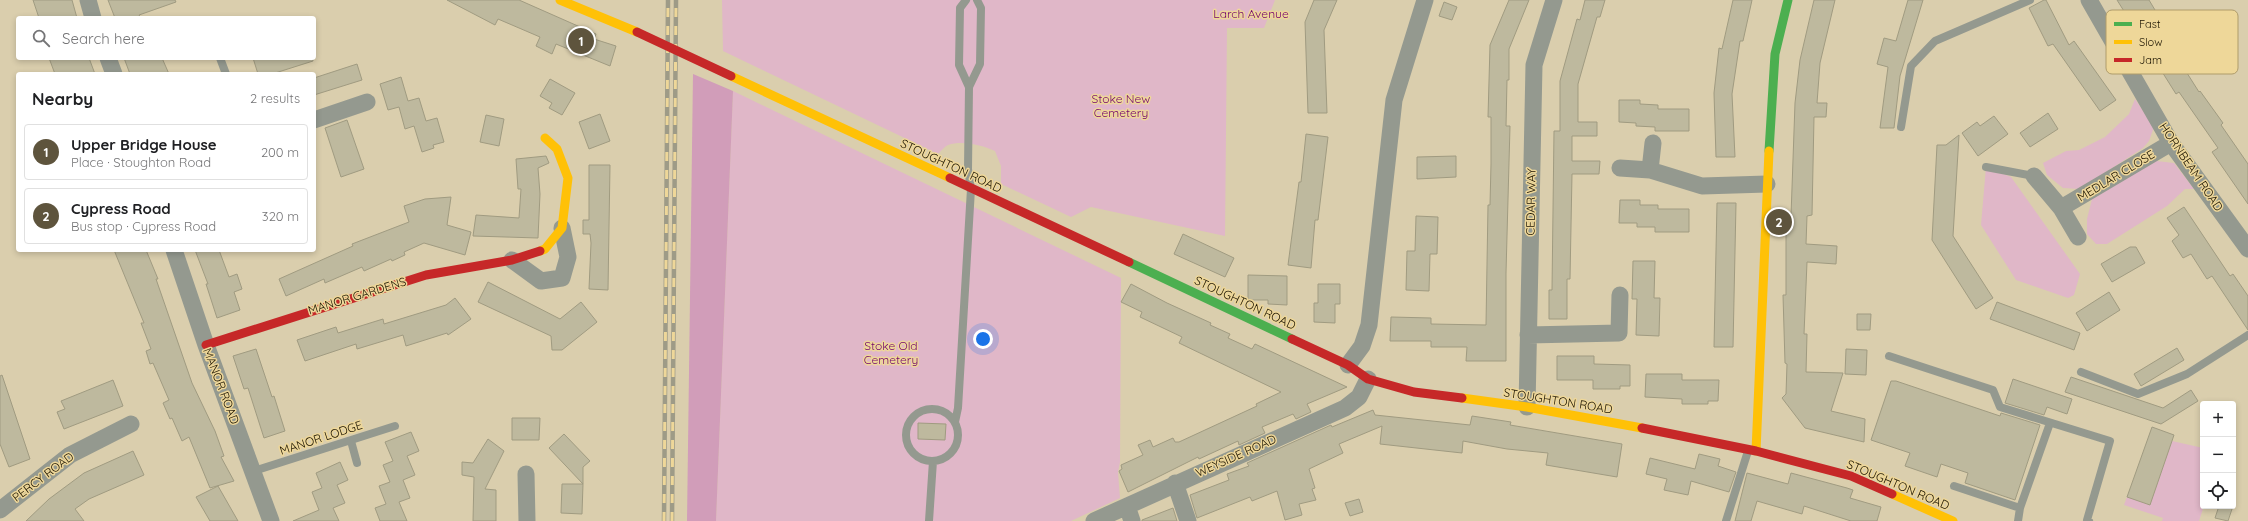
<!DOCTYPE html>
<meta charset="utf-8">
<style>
:root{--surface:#fff;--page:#f2f2f2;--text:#202124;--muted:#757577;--line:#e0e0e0;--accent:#5e543d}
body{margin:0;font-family:Quicksand,sans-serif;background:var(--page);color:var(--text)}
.controls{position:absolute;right:12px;bottom:12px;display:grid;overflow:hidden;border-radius:4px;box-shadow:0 2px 6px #0003}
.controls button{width:36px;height:36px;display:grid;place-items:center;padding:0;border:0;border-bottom:1px solid var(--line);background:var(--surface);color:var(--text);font:20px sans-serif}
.you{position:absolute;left:983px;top:339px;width:14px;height:14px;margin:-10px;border:3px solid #fff;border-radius:50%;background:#1a73e8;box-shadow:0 0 0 6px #1a73e833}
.badge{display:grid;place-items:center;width:26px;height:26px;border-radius:50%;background:var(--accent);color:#fff;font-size:13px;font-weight:700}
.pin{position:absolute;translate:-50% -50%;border:2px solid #fff;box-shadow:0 1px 4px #0006}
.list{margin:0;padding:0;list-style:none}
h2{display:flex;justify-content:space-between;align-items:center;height:52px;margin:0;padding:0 16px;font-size:17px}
h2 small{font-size:13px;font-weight:400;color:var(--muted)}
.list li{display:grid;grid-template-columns:26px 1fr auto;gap:12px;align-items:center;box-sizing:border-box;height:56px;margin:0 8px 8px;padding:0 8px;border:1px solid var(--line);border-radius:4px}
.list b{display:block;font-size:15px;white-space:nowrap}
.list p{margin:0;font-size:13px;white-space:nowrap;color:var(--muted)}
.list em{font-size:13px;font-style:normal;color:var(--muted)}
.icon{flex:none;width:22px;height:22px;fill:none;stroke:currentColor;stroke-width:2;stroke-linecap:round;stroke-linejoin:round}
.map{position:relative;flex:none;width:2248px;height:521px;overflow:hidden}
.search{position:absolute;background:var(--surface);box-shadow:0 2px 6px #0003;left:16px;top:16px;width:300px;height:44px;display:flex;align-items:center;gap:10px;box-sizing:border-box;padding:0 14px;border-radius:4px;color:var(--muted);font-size:15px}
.panel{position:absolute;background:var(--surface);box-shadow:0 2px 6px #0003;left:16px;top:72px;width:300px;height:180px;border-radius:4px}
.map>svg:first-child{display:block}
.green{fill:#e0b7c8}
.forest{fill:#d19db9}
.building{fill:#beb99e;stroke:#a09b81}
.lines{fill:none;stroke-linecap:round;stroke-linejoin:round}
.lane{stroke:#94998f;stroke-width:8}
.street{stroke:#94998f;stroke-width:17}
.fast{stroke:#4caf50;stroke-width:9}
.slow{stroke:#ffc107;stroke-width:9}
.jam{stroke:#c62828;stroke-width:9}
.rail-casing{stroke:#9e9b87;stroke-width:4.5}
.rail{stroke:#eed799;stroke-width:3;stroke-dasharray:9;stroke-linecap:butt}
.jam-bridge{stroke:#c62828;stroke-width:9}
.labels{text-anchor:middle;stroke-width:3;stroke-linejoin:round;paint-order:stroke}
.park-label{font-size:12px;fill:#71006d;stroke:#eed799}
.street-label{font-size:12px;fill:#1b1300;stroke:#eed799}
.key{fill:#eed799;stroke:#af9c6b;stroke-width:1}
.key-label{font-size:11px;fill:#1b1300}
</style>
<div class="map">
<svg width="2248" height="521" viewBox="0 0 2248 521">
<rect width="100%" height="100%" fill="#dacead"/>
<path class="green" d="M722 0H1275L1264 28H1227L1225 236 1091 207 1071 217 1001 184V166L995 151C982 145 962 140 948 145 944 147 941 151 938 154L723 51Z
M733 91 1121 278 1120 462 1118 472 1120 498 1071 521H716Z
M2135 99 2154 127 2149 141 2143 148 2080 189 2063 188 2047 175 2043 163 2066 151 2079 150 2105 137 2129 114Z
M2156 161 2174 163 2194 189H2185L2167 206 2107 244H2096L2087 234V219L2092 199Z
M1986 167 2011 177 2080 274 2074 295 2068 298 2016 280 1981 225Z
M2172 441 2203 448 2204 506 2199 521H2162L2163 518 2124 505 2127 497 2150 505Z"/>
<path class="forest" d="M693 74 733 91 716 521H687Z"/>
<path class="building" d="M33 0H72L77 18H39Z
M108 0H175L176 2 139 15 141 18H115Z
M447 0H519L596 34 594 39 616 46 610 66 556 44 552 54 536 46 540 37 498 19 495 25Z
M1314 0H1337L1324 30 1327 113H1308L1305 22Z
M1509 0H1529L1509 49V80H1507L1506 126H1510L1506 273V361H1466L1467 347H1431V341H1390L1391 317 1431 318V324L1486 325 1488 205H1490L1491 164V117H1488L1490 45Z
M1585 0H1605L1600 17H1597L1578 84V122H1597V136H1572V161H1600L1599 174H1572L1570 279H1567V319H1549V290H1552L1554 131H1560V81L1577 19 1580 20Z
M1733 0H1752L1743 41H1740L1732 94 1735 157H1716L1714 93 1719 48 1722 49Z
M1814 0H1835L1820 63 1817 103H1827L1826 117H1814L1812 215 1807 216 1806 244 1837 246 1836 264 1807 262 1804 334H1807L1806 372 1843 373 1831 411 1865 419 1864 442 1805 428 1782 398 1786 394 1787 364 1785 363 1783 295H1786V216H1791L1795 103 1800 60Z
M1908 0H1923L1900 76 1894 128H1880L1888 67 1877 64 1884 38 1896 41Z
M2044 0H2046L2069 45 2074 41 2116 100 2100 111 2053 44 2048 46 2029 8Z
M2117 0H2149L2155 10 2149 13 2199 92 2200 91 2223 123 2221 125 2248 164V204L2212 152 2218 148 2179 92 2176 94Z
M1444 2 1457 7 1452 20 1439 16Z
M49 58H89L95 74H55Z
M124 58H162L169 74H130Z
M253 58H313V61L272 74H258Z
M357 64 362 80 314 95V78Z
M401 77 408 101 419 98 426 121 437 118 444 142 433 145 434 148 422 152 414 126 405 129 399 107 388 110 380 84Z
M550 79 575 93 562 115 549 108 552 103 540 96Z
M1619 100H1640V104L1658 105V109H1689V131H1655V127L1636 126V123L1619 122Z
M2048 113 2058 129 2030 147 2020 133Z
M600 114 610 141 589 149 579 122Z
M486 115 504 119 499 146 480 142Z
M1994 116 2008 134 1978 156 1962 133 1977 122 1980 126Z
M347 120 364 169 341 177 325 128Z
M1306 134 1328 137 1318 220H1315L1311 268 1288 265 1299 182H1301Z
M1959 135 1953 236 1993 298 1976 309 1932 240 1937 145H1946Z
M546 156 549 163 538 168 540 194 538 238 473 236 476 215 519 218 521 189H518L516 159Z
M1456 156V177L1417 179V157Z
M589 165H610L608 290 589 289 591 243 590 234H583V220H589Z
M451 197 447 225 471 232 465 255 424 243 404 252 405 255 392 261 391 259 364 271 362 267 325 283 324 279 286 296 279 279 353 246 352 244 409 222 404 206 425 199Z
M1620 200H1640V205H1658V209H1689V232H1655V227H1637V223H1619Z
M1717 203H1736L1733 347H1714Z
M2184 207 2230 276 2233 274 2248 296V330L2212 276 2207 279 2191 254 2183 258 2172 241 2179 235 2167 218Z
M1416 216 1438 217 1437 254H1430L1429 291 1406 290 1407 251H1415Z
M1183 234 1234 258 1225 277 1174 254Z
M2130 247H2136L2145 263 2112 282 2101 264Z
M114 250H146L158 279H156L192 383 215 431 224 456 221 457 234 481 210 488 189 437 182 441 172 418 170 419 163 403 169 400 153 363 150 364 146 351 151 349 141 323H144Z
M195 250H219L229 277 237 274 242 289 234 292 240 310 217 318 206 284H208Z
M1633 261H1655L1654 298H1660L1659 336 1636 335 1637 299H1632Z
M1248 275 1287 276V305L1268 304V300H1248Z
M488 282 560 319 581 302 597 322 562 350H552L551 336 478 302Z
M1131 284 1167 303 1211 323 1210 325 1230 334 1228 338 1252 349 1255 344 1347 387 1307 404 1311 412 1296 419 1293 414 1262 427 1265 433 1239 445 1238 441 1199 459 1198 457 1128 492 1119 471 1122 469 1121 465 1143 455 1138 445 1150 440 1153 447 1173 438 1175 442H1179L1257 406 1256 404 1281 392 1179 343 1182 337 1140 317 1142 312 1121 302Z
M1318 284H1340V304H1335V323L1314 322V303H1318Z
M2109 292 2120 310 2087 331 2076 313Z
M455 298 471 319 448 335 447 333 406 346 403 335 357 349 356 344 305 361 297 340 336 327 338 333 383 319 384 324 446 305Z
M1997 302 2080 333 2074 350 1990 319Z
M1857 314H1871L1870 330H1857Z
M2177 348 2184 360 2141 386 2134 374Z
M256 349 272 397 274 396 285 431 264 438 248 388 244 389 233 356Z
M1846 349 1867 350 1866 375 1845 374Z
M1557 356H1594V364L1630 365V386H1620V389H1593V380H1557Z
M1646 374H1682V380H1719L1718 401H1708V404H1682V399L1645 397Z
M2 375 30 459 9 467 0 444V376Z
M2071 377 2163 408 2191 390 2198 401 2161 424 2065 392Z
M2013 379 2072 399 2067 414 2047 407 2044 415 2005 403Z
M113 380 123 406 64 429 57 412 65 409 61 401Z
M1891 381H1896L2000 416 2001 413 2040 425 2015 500 1965 483 1968 473 1941 464 1937 477 1905 466 1910 453 1871 440Z
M1373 410 1375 415 1470 425 1472 416 1511 422 1510 425 1622 444 1617 477 1546 465 1548 453 1507 449 1463 441 1462 453 1380 444 1382 426 1339 444 1343 453 1309 469 1315 488 1312 489 1316 500 1299 504 1302 515 1285 520 1277 491 1252 501 1250 497 1197 518 1190 495 1229 480 1227 474 1249 466 1247 463 1331 425 1332 427Z
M512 418H540L539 440H512Z
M918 423 946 424 945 440 918 439Z
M2152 427 2174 435 2150 505 2127 497Z
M411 432 419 451 407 456 415 475 403 480 410 498 399 502 407 521H380L375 508 386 504 379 486 390 482 383 465 393 461 385 442Z
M564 434 590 461 583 467V484L549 448Z
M488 439 504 451 485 489 496 490V521H473L474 477 462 475V462L473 463Z
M133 451 144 475 89 499 75 509 84 521H26L49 499 84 473Z
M1699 454 1720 459 1718 466 1736 472 1729 492 1691 481 1688 495 1664 490 1667 479 1646 474 1650 458 1695 469Z
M340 462 348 480 337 485 345 503 333 508 339 521H293L319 510 312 492 322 488 316 473Z
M1747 473 1788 484 1791 473 1847 488 1853 490 1850 498 1881 507 1877 521H1851L1804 506 1802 514 1757 501 1751 521H1735Z
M562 484H583L582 514 561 513Z
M218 486 238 521H210L196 497Z
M1359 499 1363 512 1350 516 1345 503Z
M2219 506H2233L2228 521 2215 518Z
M1173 508 1177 521H1142V520Z"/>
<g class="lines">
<path class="lane" d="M966 0 960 8 959 65 969 87
M220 58 226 74
M1901 127 1911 66 1935 41 2030 0
M1986 167 2034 176
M1889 356 1993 390 2000 407 2110 441 2087 520 2089 521
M2081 372 2138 394 2187 374 2248 335
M906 435a26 26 0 1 1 52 0a26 26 0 1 1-52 0Z
M955 422 958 408 971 189 968 169 969 87 980 64 981 8 977 0
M351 441 357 463
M254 471 395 426
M1954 486 2020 508
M929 521 933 461
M1726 521 1748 451
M2018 521 2020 508 2050 423"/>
<path class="street" d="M88 0 93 18
M2089 0 2171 143 2248 249
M108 58 114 74
M314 120 367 102
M1620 168 1650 170 1702 186 1767 184
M1650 170 1653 143
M2034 176 2061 208 2078 237
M2061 208 2171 143
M174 250 206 345 271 521
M512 260 541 281 562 278 568 257 562 228
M1528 335 1619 333 1620 295
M1348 365 1362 346 1369 325 1394 100 1425 0
M1527 407 1534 65 1554 0
M526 474 527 521
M1175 483 1188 521
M1127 506 1132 521
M0 510 70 455 131 424
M1094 521 1345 408 1359 397 1368 379"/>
<path class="fast" d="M1769 151 1775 54 1788 0
M1129 262 1292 339"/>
<path class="slow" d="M560 0 637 32
M731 76 950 178
M540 251 545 249 562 228 568 178 557 149 545 138
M1462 398 1527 407 1642 428
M1756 451 1769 151
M1892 494 1953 521"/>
<path class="jam" d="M950 178 1129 262
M1292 339 1348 365 1368 379 1414 392 1462 398
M206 345 426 275 512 260 540 251
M1642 428 1756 451 1851 476 1892 494"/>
<g class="rail-casing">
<path id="rail" d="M664 521 668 0
M672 521 676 0"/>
</g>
<use href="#rail" class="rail"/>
<path class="jam-bridge" d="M637 32 731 76"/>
</g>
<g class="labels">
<g class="park-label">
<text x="1251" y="18">Larch Avenue</text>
<text x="1121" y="103">Stoke New<tspan x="1121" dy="14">Cemetery</tspan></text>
<text x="891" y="350">Stoke Old<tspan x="891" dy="14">Cemetery</tspan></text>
</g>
<g class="street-label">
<text transform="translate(951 166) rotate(25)" y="4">STOUGHTON ROAD</text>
<text transform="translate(2191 167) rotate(56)" y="4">HORNBEAM ROAD</text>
<text transform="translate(2116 176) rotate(-31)" y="4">MEDLAR CLOSE</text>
<text transform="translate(1531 202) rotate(-89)" y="4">CEDAR WAY</text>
<text transform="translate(357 296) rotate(-17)" y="4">MANOR GARDENS</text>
<text transform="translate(1245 303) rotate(25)" y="4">STOUGHTON ROAD</text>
<text transform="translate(221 386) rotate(69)" y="4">MANOR ROAD</text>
<text transform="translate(1558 401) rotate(9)" y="4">STOUGHTON ROAD</text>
<text transform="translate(321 438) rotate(-18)" y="4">MANOR LODGE</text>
<text transform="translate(1236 456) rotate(-24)" y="4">WEYSIDE ROAD</text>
<text transform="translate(43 477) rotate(-37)" y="4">PERCY ROAD</text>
<text transform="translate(1898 485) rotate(23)" y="4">STOUGHTON ROAD</text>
</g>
</g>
<rect x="2106" y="10" width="132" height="64" rx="6" class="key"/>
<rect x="2114" y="22" width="18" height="4" fill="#4caf50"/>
<rect x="2114" y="40" width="18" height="4" fill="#ffc107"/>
<rect x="2114" y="58" width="18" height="4" fill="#c62828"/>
<g class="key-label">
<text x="2139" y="28">Fast</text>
<text x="2139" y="46">Slow</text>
<text x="2139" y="64">Jam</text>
</g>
</svg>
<div class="controls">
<button>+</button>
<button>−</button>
<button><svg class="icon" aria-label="locate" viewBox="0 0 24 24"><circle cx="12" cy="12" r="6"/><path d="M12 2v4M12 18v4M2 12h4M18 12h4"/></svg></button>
</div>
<div class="you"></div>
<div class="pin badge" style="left:581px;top:41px">1</div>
<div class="pin badge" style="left:1779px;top:222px">2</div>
<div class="search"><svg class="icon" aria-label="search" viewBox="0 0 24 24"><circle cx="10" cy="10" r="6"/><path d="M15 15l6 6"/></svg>Search here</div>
<section class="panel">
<h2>Nearby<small>2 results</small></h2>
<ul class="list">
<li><span class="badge">1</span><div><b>Upper Bridge House</b><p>Place · Stoughton Road</p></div><em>200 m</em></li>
<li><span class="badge">2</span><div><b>Cypress Road</b><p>Bus stop · Cypress Road</p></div><em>320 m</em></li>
</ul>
</section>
</div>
